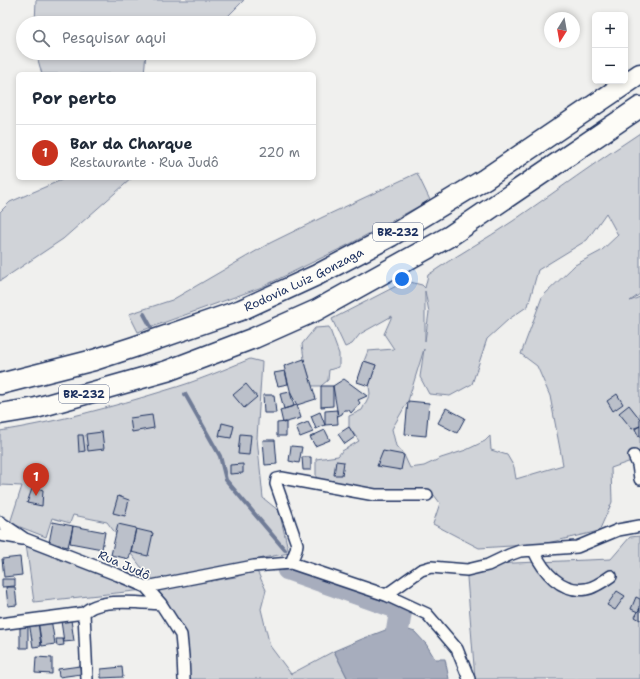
<!DOCTYPE html>
<html lang="pt">
<meta charset="utf-8">
<style>
:root{--surface:#fff;--page:#f2f2f3;--text:#1f2937;--muted:#747a83;--line:#e0e1e3;--accent:#c8321e}
body{margin:0;font-family:"Shantell Sans",sans-serif;background:var(--page);color:var(--text)}
.controls{position:absolute;right:12px;top:12px;display:grid;overflow:hidden;border-radius:6px;box-shadow:0 2px 6px #0003}
.controls button{width:36px;height:36px;display:grid;place-items:center;padding:0;border:0;border-bottom:1px solid var(--line);background:var(--surface);color:var(--text);font:20px sans-serif}
.compass{position:absolute;left:544px;top:12px;width:36px;height:36px;border-radius:50%;background:var(--surface);box-shadow:0 2px 6px #0003;rotate:191deg}
.you{position:absolute;left:402px;top:279px;width:14px;height:14px;margin:-10px;border:3px solid #fff;border-radius:50%;background:#1a73e8;box-shadow:0 0 0 6px #1a73e833}
.badge{display:grid;place-items:center;width:26px;height:26px;border-radius:50%;background:var(--accent);color:#fff;font-size:13px;font-weight:700}
.pin{position:absolute;translate:-50% -33px;filter:drop-shadow(0 1px 2px #0008)}
.pin::after{content:'';position:absolute;top:21px;width:14px;height:12px;background:inherit;clip-path:polygon(0 0,100% 0,50% 100%)}
.list{margin:0;padding:0;list-style:none}
h2{display:flex;justify-content:space-between;align-items:center;height:52px;margin:0;padding:0 16px;font-size:17px}
h2 small{font-size:13px;font-weight:400;color:var(--muted)}
.list li{display:grid;grid-template-columns:26px 1fr auto;gap:12px;align-items:center;box-sizing:border-box;height:56px;padding:0 16px;border-top:1px solid var(--line)}
.list b{display:block;font-size:15px;white-space:nowrap}
.list p{margin:0;font-size:13px;white-space:nowrap;color:var(--muted)}
.list em{font-size:13px;font-style:normal;color:var(--muted)}
.icon{flex:none;width:22px;height:22px;fill:none;stroke:currentColor;stroke-width:2;stroke-linecap:round;stroke-linejoin:round}
.map{position:relative;flex:none;width:640px;height:679px;overflow:hidden}
.search{position:absolute;background:var(--surface);box-shadow:0 2px 6px #0003;left:16px;top:16px;width:300px;height:44px;display:flex;align-items:center;gap:10px;box-sizing:border-box;padding:0 14px;border-radius:22px;color:var(--muted);font-size:15px}
.panel{position:absolute;background:var(--surface);box-shadow:0 2px 6px #0003;left:16px;top:72px;width:300px;height:108px;border-radius:6px}
.map>svg:first-child{display:block}
.green{fill:#d0d3d8;stroke:#76819b;fill-rule:evenodd}
.water{fill:#a7adbd;stroke:#6f7b97}
.lines{fill:none;stroke-linecap:round;stroke-linejoin:round}
.stream{stroke:#6f7b97;stroke-width:4}
.river{stroke:#a7adbd;stroke-width:23}
.building{fill:#bbc0ca;stroke:#1b2f5e}
.street-casing{stroke:#1b2f5e;stroke-width:14}
.highway-casing{stroke:#1b2f5e;stroke-width:23}
.street{stroke:#fdfcf7;stroke-width:11}
.highway{stroke:#fdfcf7;stroke-width:20}
.labels{text-anchor:middle;stroke-width:3;stroke-linejoin:round;paint-order:stroke}
.shield{fill:#fdfcf7;stroke:#5f6c8c;stroke-width:1}
.shield-label{font-size:11px;font-weight:bold;fill:#1b2f5e}
.street-label{font-size:12px;fill:#1b2f5e;stroke:#fdfcf7}
</style>
<div class="map">
<svg width="640" height="679" viewBox="0 0 640 679">
<rect width="100%" height="100%" fill="#f0f0ee"/>
<filter id="ink" filterUnits="userSpaceOnUse"><feTurbulence type="fractalNoise" baseFrequency=".025" numOctaves="2"/><feDisplacementMap in="SourceGraphic" scale="8" xChannelSelector="R" yChannelSelector="G"/><feConvolveMatrix kernelMatrix="1 2 1 2 8 2 1 2 1" color-interpolation-filters="sRGB"/></filter>
<g filter="url(#ink)">
<path class="green" d="M36 0H244L221 23H35Z
M36 53H146L144 74H42Z
M640 133V294L630 301 640 297V458L611 468 612 502 599 531 543 544 479 548 433 524 440 503 431 491 383 492 344 483 316 480V459L338 456 342 451 359 441 349 427V416L362 410 370 394 369 386 376 365 364 361 368 351 394 349 384 334 392 316 360 334 352 344 345 347 332 319 406 281 422 285 425 288 428 275C455 256 485 240 513 221 555 192 597 161 640 133ZM606 213 618 235 601 251 575 265 542 297 521 354 537 366 550 396 563 465 516 479 514 467 507 455 491 450 490 436 485 441 466 450 441 458 424 466 410 468 404 455 396 446 392 429 408 401 424 349 420 377 429 394 450 396 472 384 487 339 509 319 528 306 538 270 587 240ZM425 291 429 312 425 341Z
M417 173 430 200 350 244 262 287 138 332 129 314 172 300 270 243 323 217Z
M66 178H132L63 239 0 281V212L10 202Z
M329 327 339 354V367L329 370 328 380 321 386H312L304 359 302 344 315 328Z
M250 359 262 362 257 438 263 498 279 511 289 553 263 558 240 566 153 582 149 573 141 567 107 522 73 515 70 523 52 518 46 537 10 523 22 486 0 485V431C56 422 112 407 167 390 195 382 223 370 250 359Z
M640 536V679H475L466 565 611 559 630 537Z
M26 544 144 590 34 602Z
M253 570 258 573 266 590 261 609 270 646 291 674 334 651 348 679H187L186 634 157 589 236 577Z"/>
<path class="water" d="M396 626 415 632 426 644 435 659H445L449 679H348L334 651 362 639Z"/>
<g class="lines">
<path class="stream" d="M144 314 151 327
M185 394 220 456 226 480 285 550"/>
<path class="river" d="M288 569 401 609 390 676 391 679"/>
</g>
<path class="building" d="M304 359 316 399 297 405 291 394 284 366Z
M364 361 376 365 369 386 357 382Z
M285 371 288 384 278 386 274 373Z
M344 379 367 396 358 400 360 403 351 413 349 410H344L342 414 338 416 333 386Z
M246 384 257 397 244 408 233 395Z
M321 386H333V406L321 407Z
M290 392 294 406 284 409 280 394Z
M617 394 623 404 613 411 607 401Z
M263 395H274L276 413H264Z
M408 401 429 403 426 436 405 434Z
M297 405 301 418 283 423 280 410Z
M629 405 640 419V426L632 429 619 413Z
M446 408 465 418 457 433 438 423Z
M337 410 338 424 325 425V411Z
M320 412 325 425 316 429 311 416Z
M152 415 154 428 132 432 130 418Z
M286 422V436H277V423Z
M308 422 313 432 300 437 296 427Z
M222 423 234 426 231 438 219 436Z
M640 426V437H639L635 429Z
M349 427 355 437 345 444 338 434Z
M325 430 330 440 315 446 310 437Z
M102 432 104 449 88 451 86 434Z
M240 434 251 435 249 455 238 454Z
M78 435H83L85 451 79 452Z
M263 440H275L277 464 265 465Z
M291 446 302 447 299 463 289 461Z
M383 451 404 455 401 470 377 466Z
M302 457H311V470H303Z
M336 461 344 462 342 475H334Z
M243 464V473L230 474V465Z
M33 486 43 490 42 506 27 503Z
M118 496 129 500 125 516 113 513Z
M53 522 73 526 68 547 49 543Z
M118 524 136 528 129 559 111 555Z
M73 526 105 532 102 549 70 543Z
M136 529 153 533 148 556 131 552Z
M20 557 22 575 4 577 2 559Z
M2 579H15V586L2 587Z
M6 587H15L17 605 8 606Z
M617 591 625 596 615 610 607 605Z
M636 597 640 599V608L638 612 631 609Z
M640 608V620L635 617Z
M51 619 55 644 42 646 38 621Z
M71 620 74 641 64 642 61 621Z
M38 621 41 646 33 647 29 622Z
M20 627H28V648H20Z
M56 639H63L64 645 57 646Z
M36 657 52 658V674L35 673Z
M80 666 81 674 59 677 58 669Z
M122 667 123 677 101 678V669Z"/>
<g class="lines">
<g class="street-casing">
<path id="street" d="M634 456 638 465 640 479
M0 522 25 539 118 575 146 587 161 604 181 635 183 656 184 679
M0 535 23 539
M534 551C543 571 561 593 586 589 594 588 604 581 611 576
M291 563 296 550 297 544 276 484 277 479 282 478 375 495H427
M146 587 254 566 291 563 386 595 421 570 431 567 467 570 488 565 509 555 520 551 577 547 618 530 640 526
M386 595 427 614 457 649 469 679
M84 613 87 679
M0 624 84 613C98 597 141 603 161 604"/>
</g>
<g class="highway-casing">
<g id="highway">
<path id="s1" d="M0 384 94 360 134 347 241 310 317 275 391 236 485 179 640 74"/>
<path d="M0 414 36 408 167 371 254 338 317 310 450 236 640 107"/>
</g>
</g>
<use href="#street" class="street"/>
<use href="#highway" class="highway"/>
</g>
</g>
<g class="labels">
<g class="shield">
<rect x="373" y="223" width="50" height="18" rx="3"/>
<rect x="59" y="385" width="50" height="18" rx="3"/>
</g>
<g class="shield-label">
<text x="398" y="236">BR-232</text>
<text x="84" y="398">BR-232</text>
</g>
<g class="street-label">
<text dy="4" stroke="none"><textPath href="#s1" startOffset="322">Rodovia Luiz Gonzaga</textPath></text>
<text transform="translate(124 565) rotate(24)" y="4">Rua Judô</text>
</g>
</g>
</svg>
<div class="controls">
<button>+</button>
<button>−</button>
</div>
<svg class="compass" viewBox="-18 -18 36 36"><path d="M0-13l5 13h-10z" fill="#e53935"/><path d="M0 13l5-13h-10z" fill="#747a83"/></svg>
<div class="you"></div>
<div class="pin badge" style="left:36px;top:496px">1</div>
<div class="search"><svg class="icon" aria-label="search" viewBox="0 0 24 24"><circle cx="10" cy="10" r="6"/><path d="M15 15l6 6"/></svg>Pesquisar aqui</div>
<section class="panel">
<h2>Por perto<small></small></h2>
<ul class="list">
<li><span class="badge">1</span><div><b>Bar da Charque</b><p>Restaurante · Rua Judô</p></div><em>220 m</em></li>
</ul>
</section>
</div>
